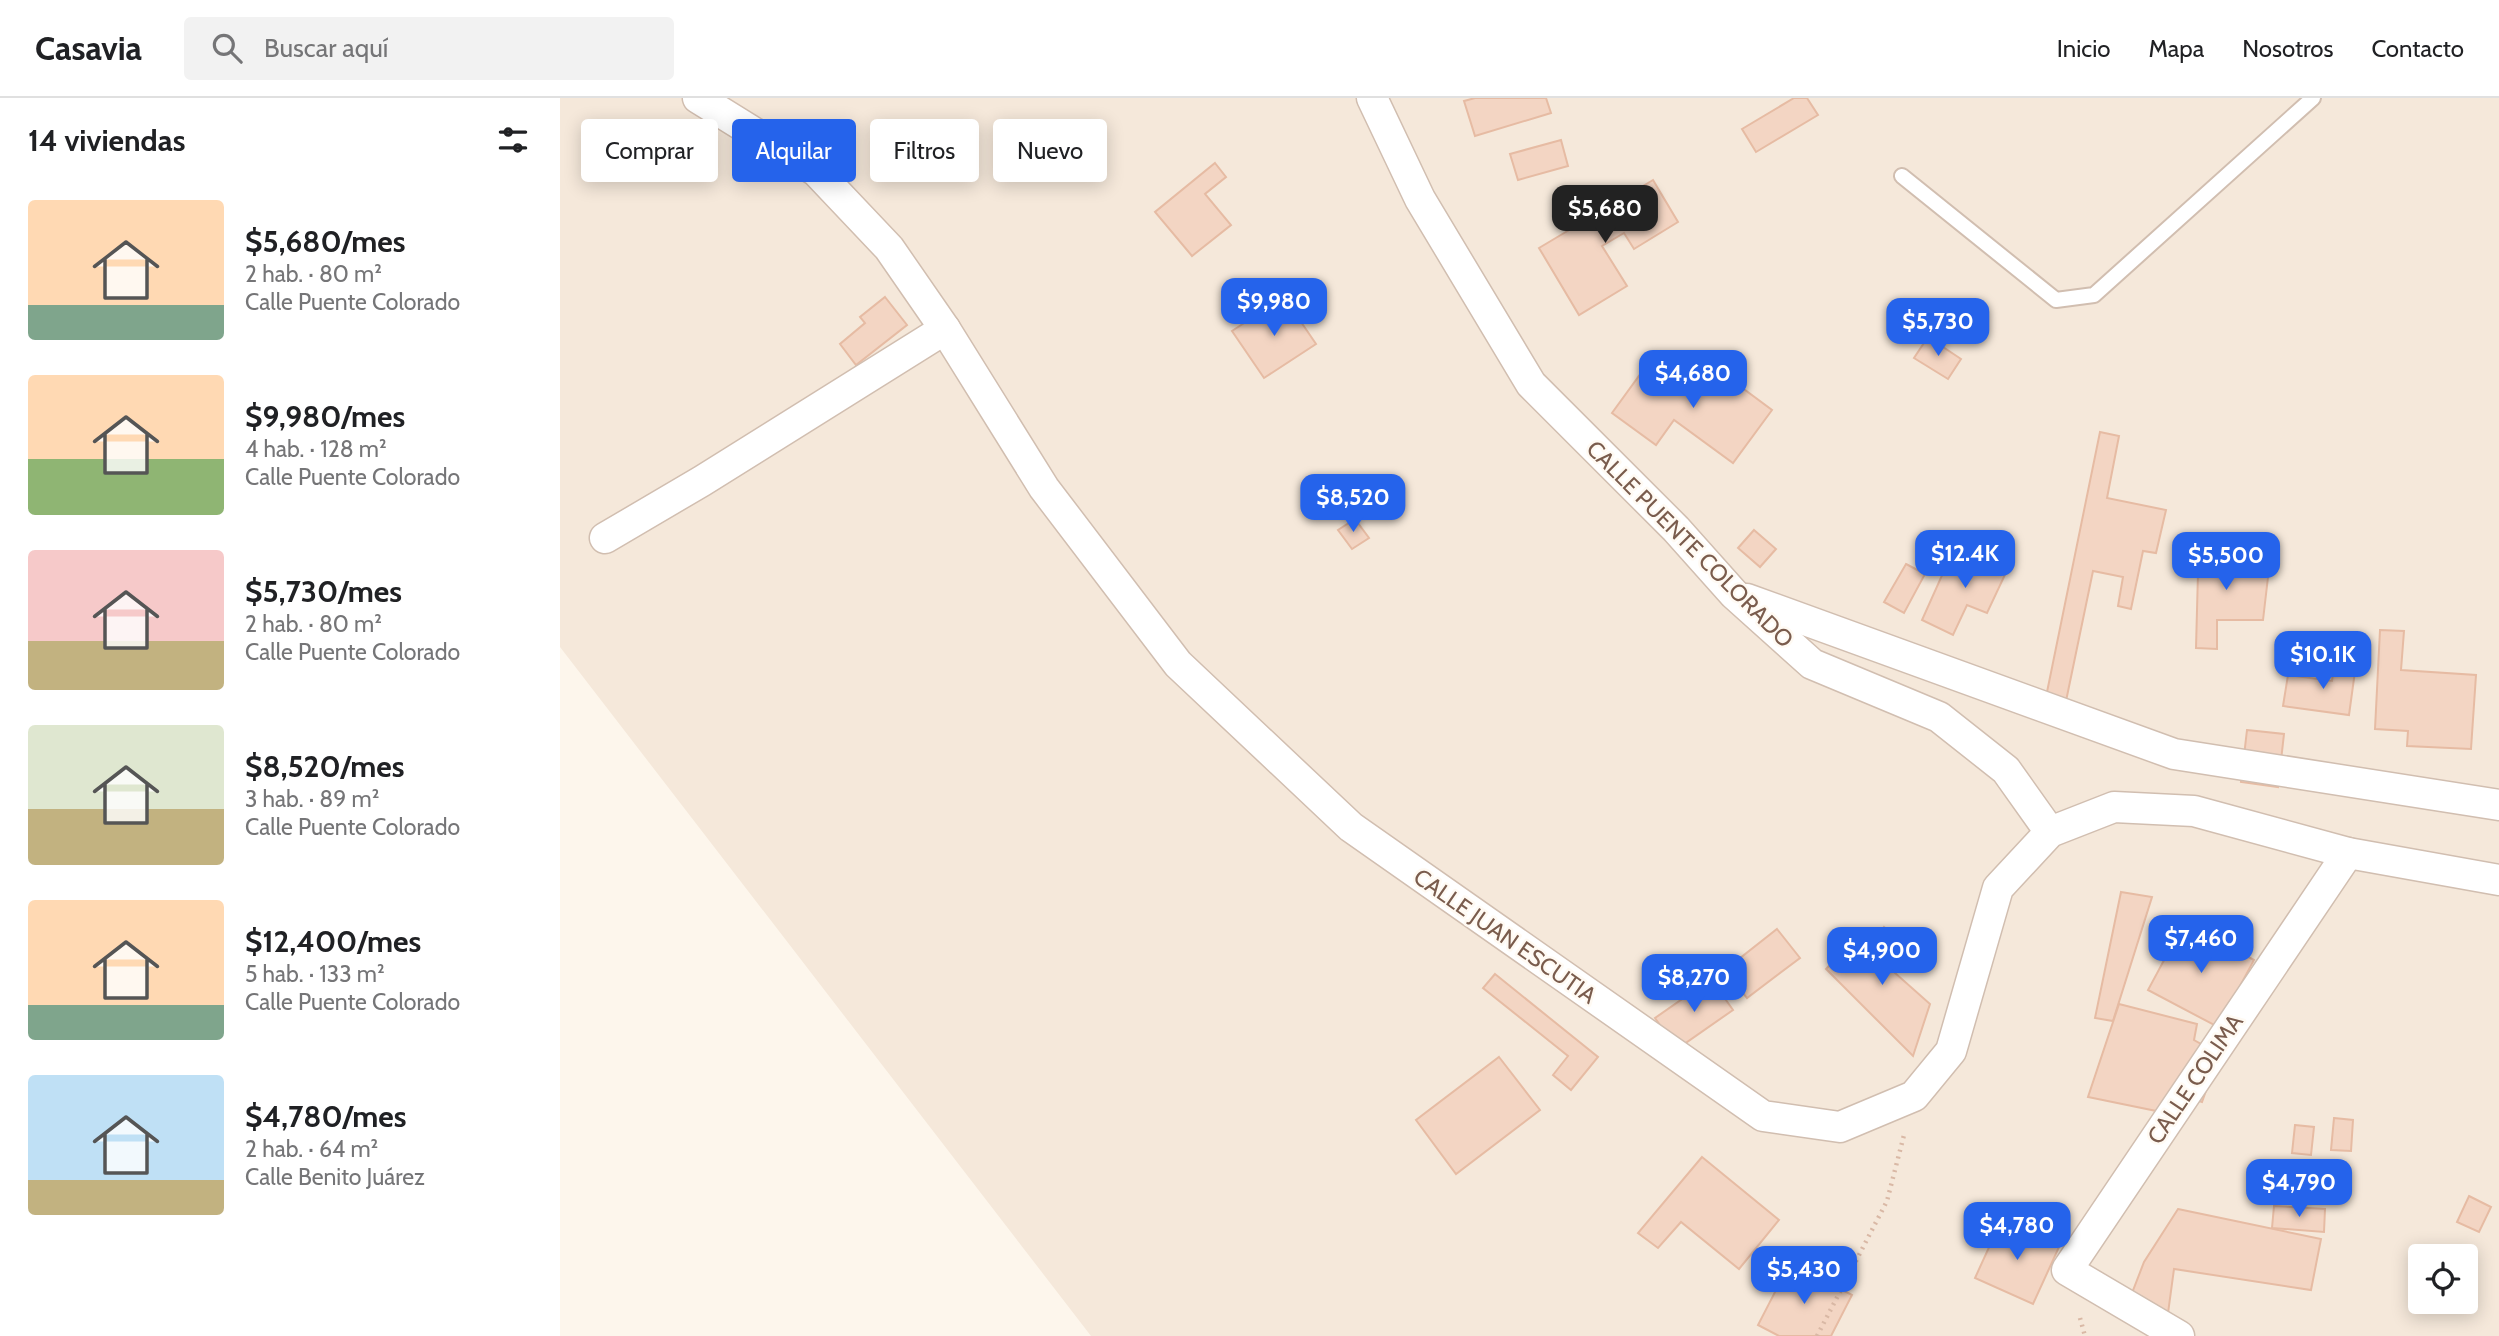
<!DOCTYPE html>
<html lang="es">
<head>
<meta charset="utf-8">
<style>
  body { margin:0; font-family:Cabin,sans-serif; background:#f2f2f2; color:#202124; height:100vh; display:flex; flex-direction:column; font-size:26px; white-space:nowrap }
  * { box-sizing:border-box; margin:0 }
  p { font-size:23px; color:#757577 }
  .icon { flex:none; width:38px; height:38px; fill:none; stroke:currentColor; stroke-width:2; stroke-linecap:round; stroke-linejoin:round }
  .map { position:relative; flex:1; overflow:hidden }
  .sheet { display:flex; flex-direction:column; background:#fff; width:560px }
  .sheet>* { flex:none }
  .hud { position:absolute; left:21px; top:21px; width:665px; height:63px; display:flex; gap:14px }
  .buttons { position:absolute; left:1848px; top:1146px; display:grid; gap:14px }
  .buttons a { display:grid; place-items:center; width:70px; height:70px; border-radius:7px; background:#fff; box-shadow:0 4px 18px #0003; font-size:35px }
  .price { position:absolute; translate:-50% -60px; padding:0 16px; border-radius:14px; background:#2563eb; color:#fff; font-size:23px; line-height:46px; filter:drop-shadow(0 2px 4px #0008) }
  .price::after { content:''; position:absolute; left:50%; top:42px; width:21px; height:16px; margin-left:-10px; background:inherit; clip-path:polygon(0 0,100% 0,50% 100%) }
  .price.on { background:#222; color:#fff }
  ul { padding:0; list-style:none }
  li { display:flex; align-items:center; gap:21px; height:175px; padding:0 28px }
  li span { display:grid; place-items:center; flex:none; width:196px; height:140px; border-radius:7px; color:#555 }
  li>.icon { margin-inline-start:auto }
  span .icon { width:84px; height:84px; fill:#fffc; stroke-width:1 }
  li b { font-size:30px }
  h2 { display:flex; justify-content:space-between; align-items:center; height:84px; padding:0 28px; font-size:30px }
  .tag { padding:0 24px; border-radius:7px; background:#fff; box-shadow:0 4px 18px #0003; font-size:24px; line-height:63px }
  .tag.on { background:#2563eb; color:#fff }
  header { display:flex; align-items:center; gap:42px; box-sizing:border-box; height:98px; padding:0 35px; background:#fff; border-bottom:2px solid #e0e0e0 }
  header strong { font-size:33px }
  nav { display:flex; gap:38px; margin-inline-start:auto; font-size:24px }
  .search { width:490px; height:63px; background:#f2f2f2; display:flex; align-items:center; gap:18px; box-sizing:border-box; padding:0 24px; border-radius:7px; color:#757577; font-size:26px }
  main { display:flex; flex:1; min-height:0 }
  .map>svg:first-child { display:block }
</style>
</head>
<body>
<header>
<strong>Casavia</strong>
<div class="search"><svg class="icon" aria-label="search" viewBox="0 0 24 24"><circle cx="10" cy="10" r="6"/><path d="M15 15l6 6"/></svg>Buscar aquí</div>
<nav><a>Inicio</a><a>Mapa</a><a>Nosotros</a><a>Contacto</a></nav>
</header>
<main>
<section class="sheet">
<h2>14 viviendas<svg class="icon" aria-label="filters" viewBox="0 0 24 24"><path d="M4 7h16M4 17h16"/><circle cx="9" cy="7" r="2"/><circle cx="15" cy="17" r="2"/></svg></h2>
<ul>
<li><span style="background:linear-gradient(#ffd9b3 75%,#7fa58c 0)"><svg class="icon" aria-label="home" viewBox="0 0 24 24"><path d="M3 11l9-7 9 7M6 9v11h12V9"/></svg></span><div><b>$5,680/mes</b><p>2 hab. · 80 m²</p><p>Calle Puente Colorado</p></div></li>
<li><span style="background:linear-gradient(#ffd9b3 60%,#8fb573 0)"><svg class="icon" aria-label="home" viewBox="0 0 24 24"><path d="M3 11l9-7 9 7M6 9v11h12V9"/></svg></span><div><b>$9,980/mes</b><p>4 hab. · 128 m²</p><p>Calle Puente Colorado</p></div></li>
<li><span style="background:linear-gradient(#f6c9c9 65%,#c2b280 0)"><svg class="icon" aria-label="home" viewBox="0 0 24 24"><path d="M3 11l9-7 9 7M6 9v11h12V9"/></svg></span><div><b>$5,730/mes</b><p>2 hab. · 80 m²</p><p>Calle Puente Colorado</p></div></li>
<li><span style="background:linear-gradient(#dfe7d0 60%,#c2b280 0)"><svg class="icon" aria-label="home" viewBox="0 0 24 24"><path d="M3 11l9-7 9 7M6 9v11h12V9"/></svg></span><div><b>$8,520/mes</b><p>3 hab. · 89 m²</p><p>Calle Puente Colorado</p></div></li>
<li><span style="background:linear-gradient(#ffd9b3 75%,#7fa58c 0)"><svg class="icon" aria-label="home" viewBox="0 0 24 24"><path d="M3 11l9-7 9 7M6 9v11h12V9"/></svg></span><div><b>$12,400/mes</b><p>5 hab. · 133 m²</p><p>Calle Puente Colorado</p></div></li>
<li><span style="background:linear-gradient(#bfe0f5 75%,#c2b280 0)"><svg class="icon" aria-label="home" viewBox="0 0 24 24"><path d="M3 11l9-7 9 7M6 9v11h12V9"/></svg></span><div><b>$4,780/mes</b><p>2 hab. · 64 m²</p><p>Calle Benito Juárez</p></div></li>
</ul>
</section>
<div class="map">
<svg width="1939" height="1238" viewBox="0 0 1939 1238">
  <rect width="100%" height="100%" fill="#fdf6ec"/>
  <path fill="#f5e8da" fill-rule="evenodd" d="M 0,0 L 1939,0 L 1939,1238 L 531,1238 L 0,549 ZM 1860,1158 L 1906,1158 L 1906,1204 L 1860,1204 Z"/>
  <g fill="#f3d5c3" stroke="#e6bba3" stroke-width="2">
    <path d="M 915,0 L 986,0 L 991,15 L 915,38 L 904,3 Z"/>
    <path d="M 1234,0 L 1247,0 L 1258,17 L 1196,54 L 1182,31 Z"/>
    <path d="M 1001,42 L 1008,68 L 958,82 L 950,56 Z"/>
    <path d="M 655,65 L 666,79 L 645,96 L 671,127 L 632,158 L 595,114 Z"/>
    <path d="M 1093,82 L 1118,124 L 1074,151 L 1064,135 L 1042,148 L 1067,188 L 1019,217 L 979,150 Z"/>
    <path d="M 325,199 L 347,227 L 296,267 L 280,246 L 305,225 L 300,219 Z"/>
    <path d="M 724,199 L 756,246 L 704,280 L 672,233 Z"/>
    <path d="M 1368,239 L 1401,261 L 1388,281 L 1354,260 Z"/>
    <path d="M 1092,260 L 1140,295 L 1158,272 L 1212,312 L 1173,365 L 1114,322 L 1096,347 L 1052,315 Z"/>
    <path d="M 1540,334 L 1559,338 L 1547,400 L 1606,412 L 1596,455 L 1583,453 L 1571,511 L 1558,508 L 1563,479 L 1533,473 L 1506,603 L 1486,599 Z"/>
    <path d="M 795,421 L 809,440 L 792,451 L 778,432 Z"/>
    <path d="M 1194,432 L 1216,451 L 1200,469 L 1178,450 Z"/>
    <path d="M 1639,437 L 1708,479 L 1703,522 L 1657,522 L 1657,551 L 1636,550 Z"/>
    <path d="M 1423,454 L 1450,466 L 1427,515 L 1407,507 L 1393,537 L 1362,522 L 1392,455 L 1417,466 Z"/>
    <path d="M 1346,466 L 1365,476 L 1344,515 L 1324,504 Z"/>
    <path d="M 1820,532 L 1844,533 L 1841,572 L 1916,577 L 1911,651 L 1847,648 L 1848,633 L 1815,631 Z"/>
    <path d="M 1775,563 L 1796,566 L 1789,617 L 1723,608 L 1728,577 L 1772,583 Z"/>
    <path d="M 1687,632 L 1724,636 L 1718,689 L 1681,684 Z"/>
    <path d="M 1561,794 L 1592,799 L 1553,923 L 1535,920 Z"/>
    <path d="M 1624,825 L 1694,862 L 1658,929 L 1588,892 Z"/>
    <path d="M 1324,829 L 1345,846 L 1326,867 L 1370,906 L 1353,958 L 1266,871 L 1297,839 L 1310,848 Z"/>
    <path d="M 1217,831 L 1240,860 L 1187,900 L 1165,872 Z"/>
    <path d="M 935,876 L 1038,959 L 1011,992 L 993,977 L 1008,958 L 923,890 Z"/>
    <path d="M 1151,881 L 1173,912 L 1117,951 L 1095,920 Z"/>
    <path d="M 1559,906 L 1637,926 L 1634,942 L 1659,956 L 1642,1004 L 1623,998 L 1616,1017 L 1528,999 Z"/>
    <path d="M 939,959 L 980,1012 L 896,1076 L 856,1022 Z"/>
    <path d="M 1774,1020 L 1793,1022 L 1791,1053 L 1771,1052 Z"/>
    <path d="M 1735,1027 L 1754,1029 L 1751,1057 L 1732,1055 Z"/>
    <path d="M 1142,1059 L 1219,1122 L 1179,1171 L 1121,1124 L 1098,1150 L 1078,1135 Z"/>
    <path d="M 1909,1098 L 1931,1109 L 1919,1134 L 1897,1124 Z"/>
    <path d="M 1714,1108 L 1765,1111 L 1764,1134 L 1712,1130 Z"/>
    <path d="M 1618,1111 L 1761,1141 L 1751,1192 L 1614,1171 L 1606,1230 L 1567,1208 L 1584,1164 Z"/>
    <path d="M 1441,1123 L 1499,1149 L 1473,1206 L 1415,1180 Z"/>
    <path d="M 1230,1165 L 1292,1197 L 1271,1238 L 1219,1238 L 1198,1227 Z"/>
  </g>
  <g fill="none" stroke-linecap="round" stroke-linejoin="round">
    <defs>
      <path id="lane" d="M 1342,78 L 1496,202 L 1534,197 L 1753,0"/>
      <g id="street">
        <path d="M 138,0 L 256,73 L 329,150 L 385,231 L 484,390 L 618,566 L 791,729 L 1203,1018 L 1280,1029 L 1354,998 L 1391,953 L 1438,790 L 1490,734 L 1554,709 L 1634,713 L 1788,755 L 1939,782"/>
        <path d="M 812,0 L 860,101 L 971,286 L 1116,431 L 1174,496 L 1252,566 L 1379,619 L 1446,672 L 1490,734"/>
        <path d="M 45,440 L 142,383 L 385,231"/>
        <path d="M 1187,501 L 1614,656 L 1939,707"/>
        <path d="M 1619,1238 L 1507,1172 L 1788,755"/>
      </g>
    </defs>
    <use href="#lane" stroke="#d1beb0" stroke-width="18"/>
    <use href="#street" stroke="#d1beb0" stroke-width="33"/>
    <g stroke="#d9b8a5" stroke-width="4.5" stroke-dasharray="2 5" stroke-linecap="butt">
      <path d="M 1520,1220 L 1525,1238"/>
      <path d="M 1257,1238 L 1327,1103 L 1344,1037"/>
    </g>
    <use href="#lane" stroke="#fff" stroke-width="14"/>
    <use href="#street" stroke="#fff" stroke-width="30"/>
  </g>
  <g text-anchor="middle" stroke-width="5" stroke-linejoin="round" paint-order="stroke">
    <g font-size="23" fill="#7a5c4d" stroke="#fffaf3">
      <text transform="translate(1130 446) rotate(45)" y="8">CALLE PUENTE COLORADO</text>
      <text transform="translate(945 838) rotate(35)" y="8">CALLE JUAN ESCUTIA</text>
      <text transform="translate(1635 981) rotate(-56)" y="8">CALLE COLIMA</text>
    </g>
  </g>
</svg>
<div class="buttons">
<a><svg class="icon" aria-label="locate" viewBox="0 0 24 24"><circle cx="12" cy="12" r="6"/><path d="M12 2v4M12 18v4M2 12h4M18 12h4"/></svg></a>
</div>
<b class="price on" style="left:1045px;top:147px">$5,680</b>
<b class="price" style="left:714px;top:240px">$9,980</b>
<b class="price" style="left:1378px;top:260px">$5,730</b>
<b class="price" style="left:1133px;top:312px">$4,680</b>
<b class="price" style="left:793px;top:436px">$8,520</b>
<b class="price" style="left:1405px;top:492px">$12.4K</b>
<b class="price" style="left:1666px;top:494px">$5,500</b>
<b class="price" style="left:1763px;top:593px">$10.1K</b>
<b class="price" style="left:1641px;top:877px">$7,460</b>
<b class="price" style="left:1322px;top:889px">$4,900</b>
<b class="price" style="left:1134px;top:916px">$8,270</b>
<b class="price" style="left:1739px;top:1121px">$4,790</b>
<b class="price" style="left:1457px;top:1164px">$4,780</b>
<b class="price" style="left:1244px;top:1208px">$5,430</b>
<div class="hud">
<a class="tag">Comprar</a>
<a class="tag on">Alquilar</a>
<a class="tag">Filtros</a>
<a class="tag">Nuevo</a>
</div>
</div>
</main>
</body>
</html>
